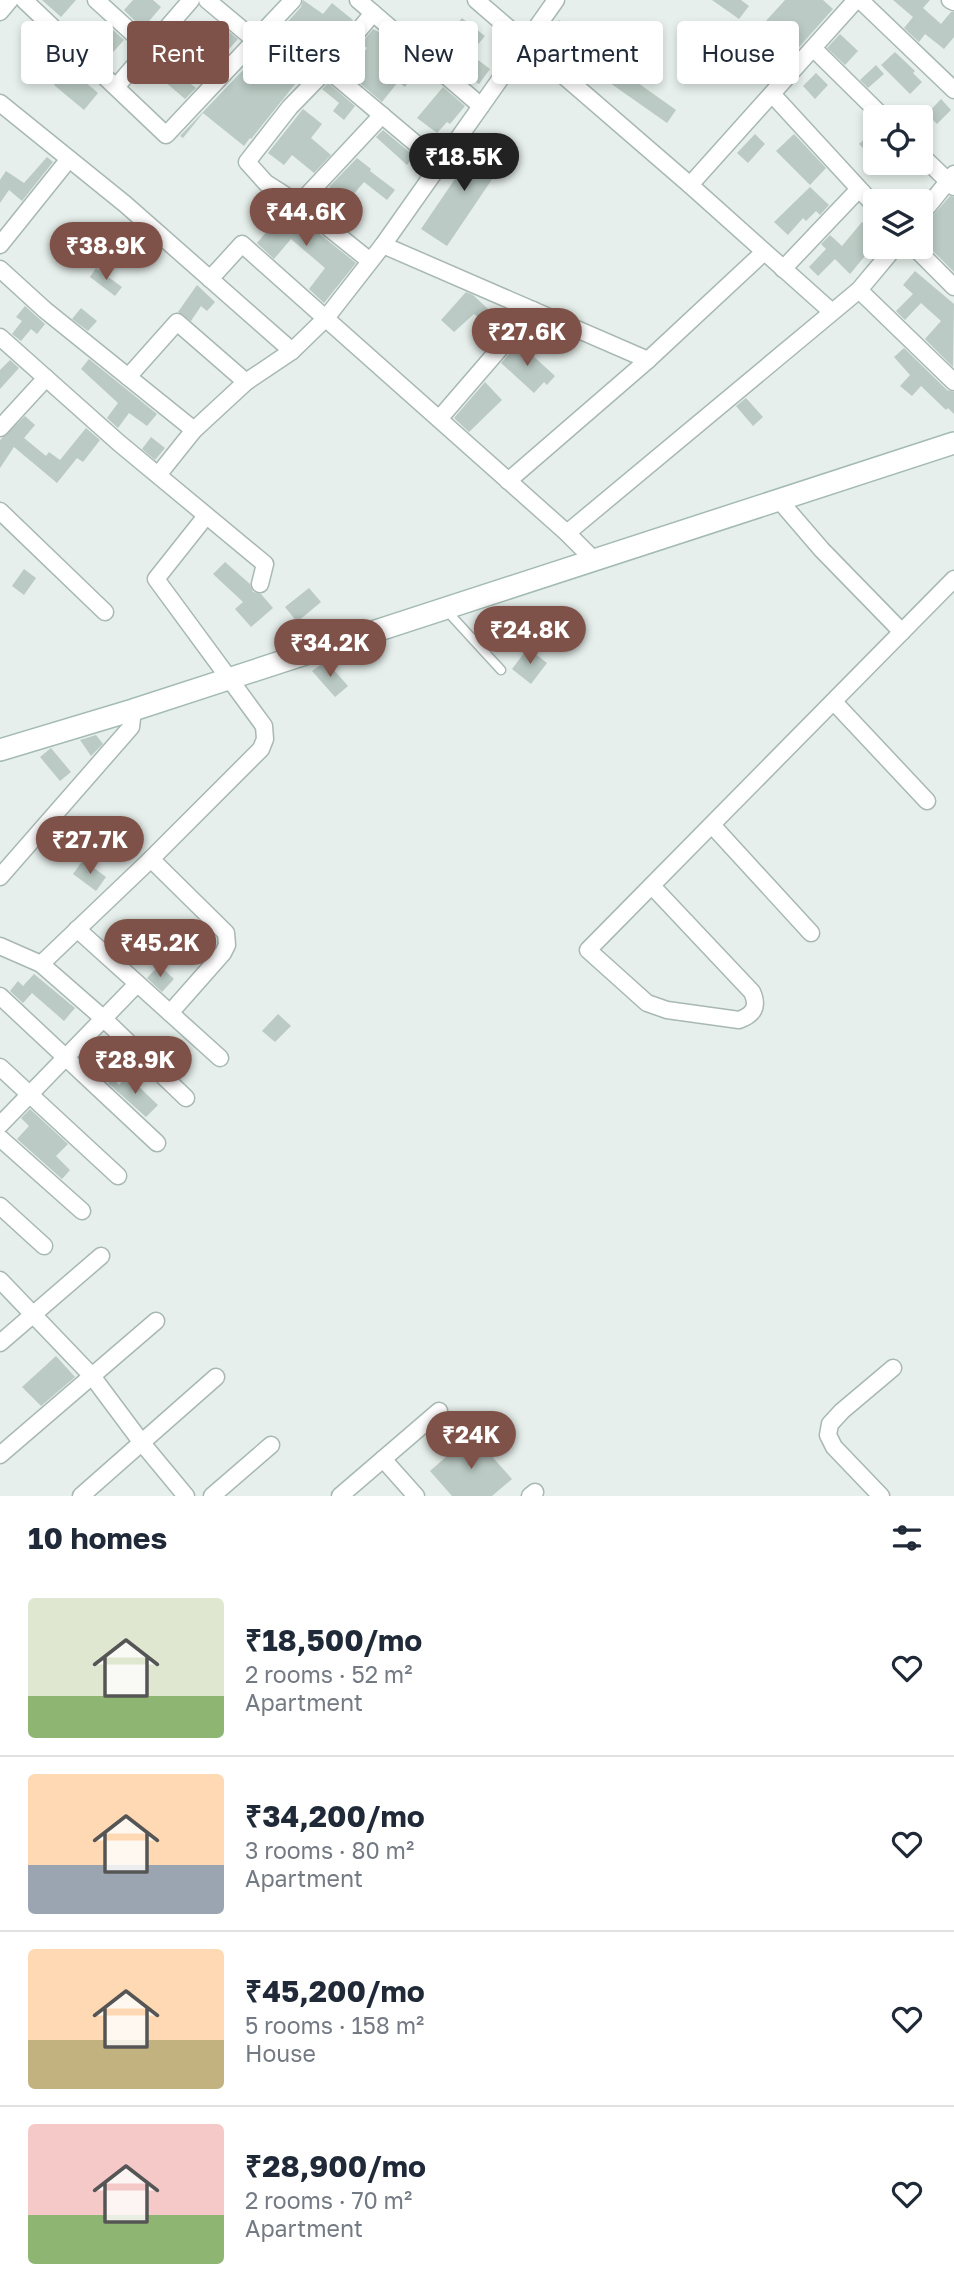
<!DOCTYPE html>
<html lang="en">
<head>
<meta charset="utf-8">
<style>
  body { margin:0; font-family:"Golos Text",sans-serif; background:#f6f6f7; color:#1f2937; height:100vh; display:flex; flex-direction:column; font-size:26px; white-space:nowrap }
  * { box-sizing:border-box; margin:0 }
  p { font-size:23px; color:#747a83 }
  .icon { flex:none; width:38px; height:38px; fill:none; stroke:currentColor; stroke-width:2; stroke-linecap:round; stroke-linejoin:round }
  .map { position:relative; height:1496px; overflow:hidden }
  .drawer { display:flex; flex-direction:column; background:#fff; flex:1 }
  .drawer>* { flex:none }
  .guide { position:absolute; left:21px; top:21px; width:914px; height:63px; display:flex; gap:14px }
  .buttons { position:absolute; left:863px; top:105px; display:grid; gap:14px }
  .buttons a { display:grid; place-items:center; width:70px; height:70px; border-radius:7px; background:#fff; box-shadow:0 4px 10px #0003; font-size:35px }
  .price { position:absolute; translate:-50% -60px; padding:0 16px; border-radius:24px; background:#7f5249; color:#fff; font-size:23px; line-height:46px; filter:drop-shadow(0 2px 4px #0008) }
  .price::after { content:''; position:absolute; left:50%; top:42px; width:21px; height:16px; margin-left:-10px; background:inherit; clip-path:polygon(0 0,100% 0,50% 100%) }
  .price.selected { background:#222; color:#fff }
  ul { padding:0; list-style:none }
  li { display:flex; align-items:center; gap:21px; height:175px; padding:0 28px }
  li+li { border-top:2px solid #e0e1e3 }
  li span { display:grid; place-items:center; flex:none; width:196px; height:140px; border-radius:7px; color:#555 }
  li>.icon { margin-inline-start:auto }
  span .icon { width:84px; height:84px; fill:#fffc; stroke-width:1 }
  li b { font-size:30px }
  h2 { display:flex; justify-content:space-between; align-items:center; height:84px; padding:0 28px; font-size:30px }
  .tag { padding:0 24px; border-radius:7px; background:#fff; box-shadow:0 4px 10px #0003; font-size:24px; line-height:63px }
  .tag.selected { background:#7f5249; color:#fff }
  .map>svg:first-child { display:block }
</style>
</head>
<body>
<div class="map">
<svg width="954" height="1496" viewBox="0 0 954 1496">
  <rect width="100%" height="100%" fill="#e6efeb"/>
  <g fill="#bbcac4">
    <path d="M 42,0 L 76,0 L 61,17 Z"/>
    <path d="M 133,0 L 153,0 L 161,7 L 144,27 L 138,24 L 124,10 Z"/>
    <path d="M 303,0 L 323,14 L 332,3 L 353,20 L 319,62 L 311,71 L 308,68 L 251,139 L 250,138 L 244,146 L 203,113 L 183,138 L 180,136 L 264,48 L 301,7 Z"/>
    <path d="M 712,0 L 741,0 L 749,6 L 739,19 Z"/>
    <path d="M 785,0 L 823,0 L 833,9 L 785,63 L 753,35 Z"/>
    <path d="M 893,0 L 930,0 L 923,8 L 941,24 L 951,12 L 954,12 L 954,37 L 944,49 L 925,34 L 919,42 L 904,28 L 913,17 Z"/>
    <path d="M 462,18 L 485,36 L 470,54 L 490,69 L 479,84 L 435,51 Z"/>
    <path d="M 559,20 L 576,31 L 572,36 L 676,110 L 667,123 L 546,38 Z"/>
    <path d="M 190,21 L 207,35 L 218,23 L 238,39 L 213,67 L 188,45 L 170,68 L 196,88 L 185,99 L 148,67 L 157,57 L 160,59 Z"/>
    <path d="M 112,29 L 124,40 L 104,62 L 93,51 Z"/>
    <path d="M 373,29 L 379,32 L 409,59 L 404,66 L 414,75 L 405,87 L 398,82 L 382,102 L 348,73 L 367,48 L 361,44 Z"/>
    <path d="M 840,34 L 858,51 L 845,65 L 827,48 Z"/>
    <path d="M 895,52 L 915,71 L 913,73 L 922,82 L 910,94 L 881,65 Z"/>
    <path d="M 876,65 L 884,74 L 868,88 L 860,80 Z"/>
    <path d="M 69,68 L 98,93 L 84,110 L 54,85 Z"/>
    <path d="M 816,73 L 828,85 L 815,99 L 803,86 Z"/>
    <path d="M 328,83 L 355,106 L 344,120 L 333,111 L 339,103 L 322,89 Z"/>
    <path d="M 443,87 L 465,106 L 450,124 L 447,122 L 437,133 L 417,118 Z"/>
    <path d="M 941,99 L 951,110 L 937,124 L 927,114 Z"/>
    <path d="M 303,109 L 322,124 L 311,138 L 331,155 L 314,173 L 292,155 L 284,165 L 268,153 Z"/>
    <path d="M 875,129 L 875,161 L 859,144 Z"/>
    <path d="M 383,130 L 414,156 L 407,165 L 376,137 Z"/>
    <path d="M 755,134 L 765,144 L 748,163 L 737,153 Z"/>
    <path d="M 794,134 L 826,168 L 810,185 L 776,151 Z"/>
    <path d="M 482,139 L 507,157 L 447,246 L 421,229 Z"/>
    <path d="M 47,157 L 53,162 L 22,201 L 9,190 L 0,203 L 0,180 L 6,171 L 24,183 Z"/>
    <path d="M 357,158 L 371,169 L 370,171 L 395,190 L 387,200 L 364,182 L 347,202 L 329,187 Z"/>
    <path d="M 810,187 L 829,205 L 820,215 L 816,211 L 806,221 L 803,218 L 788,235 L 774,222 Z"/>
    <path d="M 950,196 L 954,197 L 954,272 L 925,243 L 929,239 L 920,230 Z"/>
    <path d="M 274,200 L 293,213 L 356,263 L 324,303 L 309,289 L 325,268 L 291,239 L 274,259 L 257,243 L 274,223 L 262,213 Z"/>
    <path d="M 862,222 L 875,233 L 875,244 L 850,274 L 835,259 L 818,276 L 809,267 L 826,249 L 821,244 L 830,235 L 842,246 Z"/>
    <path d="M 92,228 L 103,237 L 89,256 L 77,248 Z"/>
    <path d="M 96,268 L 122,287 L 115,296 L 90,277 Z"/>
    <path d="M 915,271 L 954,304 L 953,367 L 925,339 L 941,321 L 921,303 L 905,320 L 896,311 L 913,294 L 903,285 Z"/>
    <path d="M 197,285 L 215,302 L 207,311 L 201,306 L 191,321 L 178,312 Z"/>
    <path d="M 466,292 L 473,295 L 498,318 L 506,310 L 513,317 L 496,337 L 488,330 L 490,328 L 474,314 L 454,332 L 441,320 Z"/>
    <path d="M 25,306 L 45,324 L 37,334 L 31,329 L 21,341 L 12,334 L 22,321 L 16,317 Z"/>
    <path d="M 81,308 L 97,321 L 88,331 L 72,319 Z"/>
    <path d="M 519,343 L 555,376 L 547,385 L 544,382 L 534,393 L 501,363 Z"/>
    <path d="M 904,348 L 947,390 L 954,392 L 954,414 L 948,408 L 946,410 L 921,386 L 912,396 L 900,386 L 910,375 L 894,357 Z"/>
    <path d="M 89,359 L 157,414 L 147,426 L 129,413 L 118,428 L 107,418 L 118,403 L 81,369 Z"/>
    <path d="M 10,360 L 19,368 L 0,389 L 0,370 Z"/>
    <path d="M 485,382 L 502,400 L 469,432 L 454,418 Z"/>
    <path d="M 746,398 L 763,417 L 753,426 L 736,406 Z"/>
    <path d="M 25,416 L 35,425 L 24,438 L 46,456 L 49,452 L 60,460 L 86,428 L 100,440 L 83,462 L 77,458 L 57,483 L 14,447 L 0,468 L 0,440 Z"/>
    <path d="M 151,437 L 165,448 L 155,460 L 142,449 Z"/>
    <path d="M 225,562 L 250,584 L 253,592 L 261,594 L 273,608 L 251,627 L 235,609 L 243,602 L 213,574 Z"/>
    <path d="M 24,569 L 36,578 L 24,595 L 12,586 Z"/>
    <path d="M 309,588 L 321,602 L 297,622 L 285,607 Z"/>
    <path d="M 528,648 L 547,663 L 531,684 L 512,669 Z"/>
    <path d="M 326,661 L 348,686 L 335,697 L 312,671 Z"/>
    <path d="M 96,735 L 103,744 L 91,756 L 80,740 Z"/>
    <path d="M 51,748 L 71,772 L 60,781 L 40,757 Z"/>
    <path d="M 83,860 L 106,877 L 96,891 L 73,874 Z"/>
    <path d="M 159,965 L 174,979 L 162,992 L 147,978 Z"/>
    <path d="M 34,974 L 75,1008 L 64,1021 L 32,993 L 23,1003 L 10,991 L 18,981 L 23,986 Z"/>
    <path d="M 278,1014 L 291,1026 L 275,1042 L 262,1031 Z"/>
    <path d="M 113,1078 L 119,1085 L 125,1078 L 136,1089 L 138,1086 L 158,1105 L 146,1117 L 108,1083 Z"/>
    <path d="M 30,1109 L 68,1144 L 56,1156 L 70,1170 L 62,1179 L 17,1139 L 29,1126 L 21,1118 Z"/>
    <path d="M 56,1356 L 75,1377 L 41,1406 L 22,1387 Z"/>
    <path d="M 472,1434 L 512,1479 L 492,1496 L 452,1496 L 430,1471 Z"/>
  </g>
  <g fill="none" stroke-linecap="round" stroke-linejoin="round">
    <defs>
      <path id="lane" d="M 446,610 L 501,670"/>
      <g id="street">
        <path d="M 24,0 L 166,135 L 293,0"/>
        <path d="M 96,0 L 150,49"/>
        <path d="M 207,0 L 256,41"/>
        <path d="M 358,0 L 481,106"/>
        <path d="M 476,0 L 690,185 L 832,312"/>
        <path d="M 860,0 L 954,90"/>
        <path d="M 950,0 L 954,2"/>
        <path d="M 0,12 L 10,0"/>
        <path d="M 814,49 L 883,117"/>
        <path d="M 327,69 L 440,164"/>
        <path d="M 116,87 L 191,0"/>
        <path d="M 772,94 L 875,206"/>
        <path d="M 0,103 L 125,204 L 292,351"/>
        <path d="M 920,154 L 954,187"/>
        <path d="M 690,185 L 856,0"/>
        <path d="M 299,204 L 382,115"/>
        <path d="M 920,216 L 954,174"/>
        <path d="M 0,245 L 69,159"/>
        <path d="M 383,245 L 648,360"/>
        <path d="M 914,247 L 954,287"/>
        <path d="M 370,261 L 299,204 L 266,183 L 247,162 L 290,107 L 327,69 L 373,13"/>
        <path d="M 0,269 L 45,310 L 194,430"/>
        <path d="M 783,269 L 859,189"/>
        <path d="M 210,279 L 242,244 L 567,533 L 593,559"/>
        <path d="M 859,290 L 954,382"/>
        <path d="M 0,337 L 119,443 L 265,564 L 260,584"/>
        <path d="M 128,377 L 177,322 L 246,382"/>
        <path d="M 439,419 L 533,310"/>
        <path d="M 0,428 L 46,378"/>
        <path d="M 158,475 L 194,430 L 246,382 L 292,351 L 326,318 L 383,245 L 556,0"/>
        <path d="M 508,481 L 648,360 L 764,252"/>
        <path d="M 779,500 L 822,550 L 902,632"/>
        <path d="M 0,511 L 105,612"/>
        <path d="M 567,533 L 859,290 L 895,247"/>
        <path d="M 834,702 L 927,801"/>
        <path d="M 712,825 L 811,933"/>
        <path d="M 151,859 L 226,933 L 227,945 L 223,953 L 170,1013"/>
        <path d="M 0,877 L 131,727 L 133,710"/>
        <path d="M 652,886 L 752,992 C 759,1007 753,1015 739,1020 L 667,1010 L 647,1003 L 588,950 L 954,579"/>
        <path d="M 77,929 L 220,1058"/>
        <path d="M 0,946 L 41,964 L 151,859 L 261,749 L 265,739 L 264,726 L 156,579 L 206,516"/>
        <path d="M 41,964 L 104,1019 L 186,1098"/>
        <path d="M 0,996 L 157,1143"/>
        <path d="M 0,1067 L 118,1176"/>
        <path d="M 0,1125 L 137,984"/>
        <path d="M 0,1138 L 82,1211"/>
        <path d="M 0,1206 L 44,1246"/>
        <path d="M 0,1280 L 92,1376 L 142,1443 L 186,1496"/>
        <path d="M 0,1343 L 101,1256"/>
        <path d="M 0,1455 L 156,1321"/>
        <path d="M 383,1459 L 416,1496"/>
        <path d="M 81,1496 L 216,1377"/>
        <path d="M 212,1496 L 271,1445"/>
        <path d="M 340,1496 L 439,1411"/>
        <path d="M 530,1496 L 535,1492"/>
        <path d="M 881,1496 L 834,1447 L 828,1435 L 830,1424 L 842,1411 L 893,1368"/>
      </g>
      <path id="secondary" d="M 0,750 L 133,710 L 954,443"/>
    </defs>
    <use href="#lane" stroke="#a8b8b2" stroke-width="11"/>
    <use href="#street" stroke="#a8b8b2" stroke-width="19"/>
    <use href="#secondary" stroke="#a4bbb3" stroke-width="24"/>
    <use href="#lane" stroke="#fff" stroke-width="8"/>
    <use href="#street" stroke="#fff" stroke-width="16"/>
    <use href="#secondary" stroke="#fff" stroke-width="21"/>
  </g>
</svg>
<div class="buttons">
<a><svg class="icon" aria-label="locate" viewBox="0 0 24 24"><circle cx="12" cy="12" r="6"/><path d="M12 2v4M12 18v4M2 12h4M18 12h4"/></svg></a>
<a><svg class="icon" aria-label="layers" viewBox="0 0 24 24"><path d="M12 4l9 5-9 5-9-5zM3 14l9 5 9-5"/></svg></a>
</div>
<b class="price selected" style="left:464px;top:193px">₹18.5K</b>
<b class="price" style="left:306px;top:248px">₹44.6K</b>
<b class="price" style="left:106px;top:282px">₹38.9K</b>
<b class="price" style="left:527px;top:368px">₹27.6K</b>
<b class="price" style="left:530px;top:666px">₹24.8K</b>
<b class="price" style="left:330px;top:679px">₹34.2K</b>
<b class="price" style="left:90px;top:876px">₹27.7K</b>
<b class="price" style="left:160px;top:979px">₹45.2K</b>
<b class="price" style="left:135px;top:1096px">₹28.9K</b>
<b class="price" style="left:471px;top:1471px">₹24K</b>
<div class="guide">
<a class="tag">Buy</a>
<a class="tag selected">Rent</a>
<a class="tag">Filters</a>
<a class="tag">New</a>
<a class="tag">Apartment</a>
<a class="tag">House</a>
</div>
</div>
<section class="drawer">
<h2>10 homes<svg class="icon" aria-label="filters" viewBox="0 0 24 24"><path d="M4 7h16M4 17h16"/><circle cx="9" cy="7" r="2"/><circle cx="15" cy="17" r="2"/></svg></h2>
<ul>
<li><span style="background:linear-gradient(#dfe7d0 70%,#8fb573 0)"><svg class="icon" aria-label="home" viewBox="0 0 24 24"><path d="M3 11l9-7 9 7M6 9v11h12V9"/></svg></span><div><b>₹18,500/mo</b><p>2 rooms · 52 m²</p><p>Apartment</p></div><svg class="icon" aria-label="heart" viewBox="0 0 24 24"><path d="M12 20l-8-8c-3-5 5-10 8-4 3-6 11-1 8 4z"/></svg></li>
<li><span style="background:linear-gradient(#ffd9b3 65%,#9aa5b1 0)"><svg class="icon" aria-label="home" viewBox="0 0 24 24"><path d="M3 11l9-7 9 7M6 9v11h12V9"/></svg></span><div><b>₹34,200/mo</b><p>3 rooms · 80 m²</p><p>Apartment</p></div><svg class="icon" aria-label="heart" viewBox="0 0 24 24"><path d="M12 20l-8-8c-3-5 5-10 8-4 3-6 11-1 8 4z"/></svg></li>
<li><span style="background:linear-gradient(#ffd9b3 65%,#c2b280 0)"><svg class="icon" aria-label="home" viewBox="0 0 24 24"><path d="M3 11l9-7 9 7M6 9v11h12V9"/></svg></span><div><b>₹45,200/mo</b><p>5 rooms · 158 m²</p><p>House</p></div><svg class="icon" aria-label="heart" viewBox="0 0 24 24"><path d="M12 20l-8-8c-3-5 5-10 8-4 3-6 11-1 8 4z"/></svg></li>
<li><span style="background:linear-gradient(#f6c9c9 65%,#8fb573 0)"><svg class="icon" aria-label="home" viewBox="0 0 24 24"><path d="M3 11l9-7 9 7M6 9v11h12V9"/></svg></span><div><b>₹28,900/mo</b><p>2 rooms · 70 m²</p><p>Apartment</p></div><svg class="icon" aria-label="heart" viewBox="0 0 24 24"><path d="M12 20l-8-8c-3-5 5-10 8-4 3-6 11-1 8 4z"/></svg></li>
</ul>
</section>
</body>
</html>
